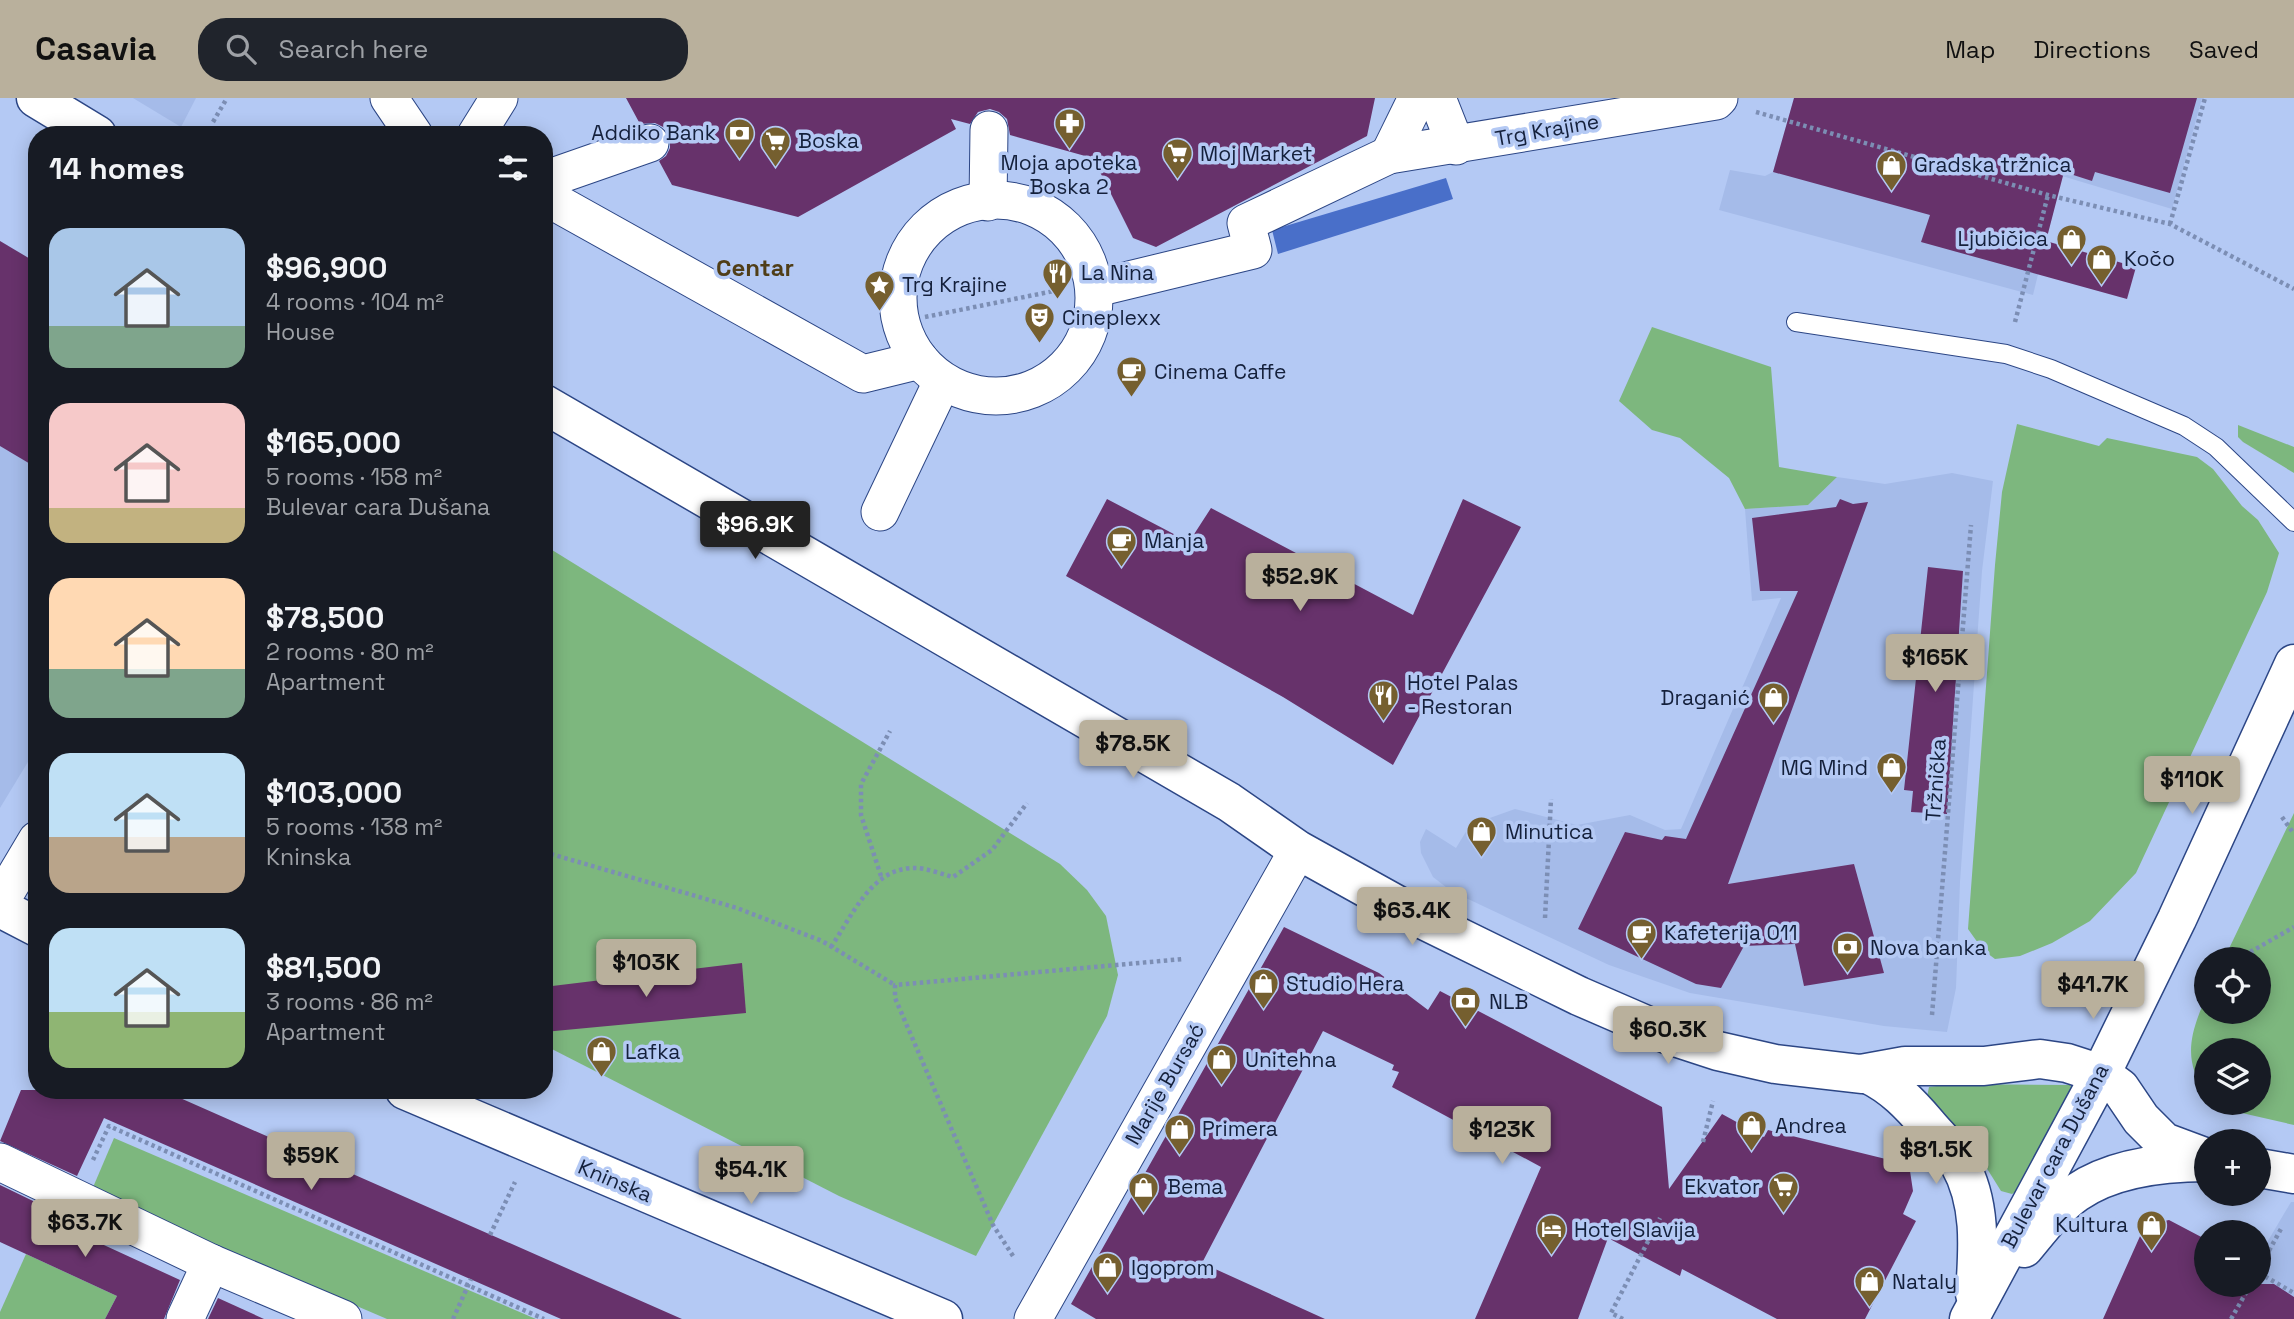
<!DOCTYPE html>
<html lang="en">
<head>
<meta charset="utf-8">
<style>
  body { margin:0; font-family:"Space Grotesk",sans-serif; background:#20242c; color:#f1f3f6; height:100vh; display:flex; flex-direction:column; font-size:26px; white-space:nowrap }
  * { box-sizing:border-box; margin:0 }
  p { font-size:23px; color:#9ea1a6 }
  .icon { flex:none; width:38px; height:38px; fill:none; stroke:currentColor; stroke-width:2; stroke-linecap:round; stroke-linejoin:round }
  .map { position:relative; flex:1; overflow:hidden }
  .side { position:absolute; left:28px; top:28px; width:525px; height:973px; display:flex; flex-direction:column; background:#171b24; border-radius:28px; box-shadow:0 4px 18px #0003 }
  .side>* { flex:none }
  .tools { position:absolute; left:2194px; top:849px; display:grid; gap:14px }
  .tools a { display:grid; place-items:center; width:77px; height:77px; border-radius:50%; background:#171b24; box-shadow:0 4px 18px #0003; font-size:35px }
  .price { position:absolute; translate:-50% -60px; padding:0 16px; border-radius:7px; background:#b9b09c; color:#111; font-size:23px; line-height:46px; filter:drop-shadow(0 2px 4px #0008) }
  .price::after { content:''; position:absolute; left:50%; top:42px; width:21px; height:16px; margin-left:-10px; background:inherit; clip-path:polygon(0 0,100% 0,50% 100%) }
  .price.active { background:#222; color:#fff }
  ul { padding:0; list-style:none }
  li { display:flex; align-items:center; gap:21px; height:175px; padding:0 21px }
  li span { display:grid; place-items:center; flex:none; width:196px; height:140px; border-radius:21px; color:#555 }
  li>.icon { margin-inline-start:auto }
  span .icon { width:84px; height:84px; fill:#fffc; stroke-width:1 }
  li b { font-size:30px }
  h2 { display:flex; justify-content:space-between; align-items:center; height:84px; padding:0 21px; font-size:30px }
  header { display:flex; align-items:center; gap:42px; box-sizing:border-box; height:98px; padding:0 35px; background:#b9b09c; color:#111 }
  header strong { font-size:33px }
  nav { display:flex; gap:38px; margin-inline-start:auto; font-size:24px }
  .search { width:490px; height:63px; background:#20242c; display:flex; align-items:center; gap:18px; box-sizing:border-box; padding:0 24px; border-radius:28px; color:#9ea1a6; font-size:26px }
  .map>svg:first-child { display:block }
</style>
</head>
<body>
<header>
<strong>Casavia</strong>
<div class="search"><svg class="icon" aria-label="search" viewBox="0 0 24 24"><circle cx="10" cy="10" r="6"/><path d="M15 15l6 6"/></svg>Search here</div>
<nav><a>Map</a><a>Directions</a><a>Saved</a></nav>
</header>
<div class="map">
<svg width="2294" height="1221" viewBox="0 0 2294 1221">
  <rect width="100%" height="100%" fill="#b4c9f4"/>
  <g fill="#a5bbe9">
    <path d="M 133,0 L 196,0 L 181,29 Z"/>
    <path d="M 1794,0 L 2202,0 L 2172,111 L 2062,78 L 2033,197 L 1719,112 L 1730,72 L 1765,78 L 1773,74 Z"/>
    <path d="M 0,143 L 37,165 L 37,649 L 0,710 Z"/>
    <path d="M 1952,375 L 1993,383 L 1982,473 L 1960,784 L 1956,890 L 1947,934 L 1884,928 L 1690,895 L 1609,867 L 1451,793 L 1433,779 L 1421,755 L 1420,744 L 1426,731 L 1456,750 L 1470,727 L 1515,711 L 1577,727 L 1630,717 L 1665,732 L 1681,731 L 1781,500 L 1752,503 L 1745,411 L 1808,407 L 1837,379 L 1885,386 Z"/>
    <path d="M 2291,1104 L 2294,1104 L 2294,1221 L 2224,1221 L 2259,1186 L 2259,1158 Z"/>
  </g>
  <g fill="#7db77e">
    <path d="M 1652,229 L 1771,269 L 1779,369 L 1837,379 L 1808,407 L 1745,411 L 1729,380 L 1680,340 L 1652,332 L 1619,303 Z"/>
    <path d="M 2017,326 L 2099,348 L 2107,340 L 2197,359 L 2213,371 L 2242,408 L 2258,422 L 2279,455 L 2267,494 L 2136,775 L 2090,823 L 2052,845 L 2020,858 L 1995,861 L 1983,852 L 1968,831 L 1995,467 L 2002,394 Z"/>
    <path d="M 2238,327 L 2294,349 L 2294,375 L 2243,344 L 2238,339 Z"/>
    <path d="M 544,447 L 1060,766 L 1087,792 L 1106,818 L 1118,877 L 1107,918 L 976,1158 L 839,1098 L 544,947 Z"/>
    <path d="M 2294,715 L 2294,1027 L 2233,1013 L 2218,1005 L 2259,1004 L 2259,952 L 2207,952 L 2207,996 C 2181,962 2191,933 2207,897 L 2207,914 L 2259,914 L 2259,861 L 2224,861 Z"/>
    <path d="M 1952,986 L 2070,987 L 2076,996 L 2022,1089 L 2012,1096 L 2001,1093 L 1976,1053 L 1927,999 L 1929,989 Z"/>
    <path d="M 114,1040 L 536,1221 L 387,1221 L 91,1094 Z"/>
    <path d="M 26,1156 L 117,1198 L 105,1221 L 0,1221 L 0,1214 Z"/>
  </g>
  <path fill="#496fc9" d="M 1446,80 L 1453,101 L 1278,156 L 1272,132 Z"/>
  <g fill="#67326b">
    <path d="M 626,0 L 1375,0 L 1367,38 L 1156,149 L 1133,140 L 1094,62 L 1096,61 L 1010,37 L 1007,21 L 999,14 L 990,11 L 978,14 L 970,26 L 951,21 L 956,31 L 798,119 L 672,87 L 659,63 L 666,58 L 670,50 L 670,37 L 663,29 L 655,25 L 640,26 Z"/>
    <path d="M 1794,0 L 2197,0 L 2170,95 L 2095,74 L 2092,83 L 2064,74 L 2046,143 L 2136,169 L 2127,201 L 1921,144 L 1930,117 L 1773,74 Z"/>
    <path d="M 0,143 L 37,165 L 37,370 L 0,348 Z"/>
    <path d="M 1107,401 L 1189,444 L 1211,410 L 1413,517 L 1463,401 L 1521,429 L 1393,667 L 1283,599 L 1066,478 Z"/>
    <path d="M 1840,401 L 1853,406 L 1868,404 L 1728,786 L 1854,766 L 1884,875 L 1804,888 L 1795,846 L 1744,848 L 1721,890 L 1696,886 L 1578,831 L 1625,734 L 1662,742 L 1665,738 L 1686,741 L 1798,493 L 1760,493 L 1752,420 L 1836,409 Z"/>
    <path d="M 1928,469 L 1963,473 L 1947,716 L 1911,714 L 1913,693 L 1904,692 Z"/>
    <path d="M 1284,829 L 1379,875 L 1428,912 L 1440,893 L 1662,1009 L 1669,1091 L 1722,1016 L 1764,1039 L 1768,1032 L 1902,1065 L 1910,1073 L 1913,1093 L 1903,1116 L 1916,1123 L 1865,1221 L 1777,1221 L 1682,1171 L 1680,1178 L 1608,1140 L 1578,1221 L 1475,1221 L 1541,1069 L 1392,989 L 1399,974 L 1392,972 L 1394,967 L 1323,933 L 1202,1165 L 1325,1221 L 1096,1221 L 1071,1206 Z"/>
    <path d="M 742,865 L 746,915 L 544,934 L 544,889 Z"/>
    <path d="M 21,992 L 162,992 L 682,1221 L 561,1221 L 104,1020 L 77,1078 L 0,1043 Z"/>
    <path d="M 0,1087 L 60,1116 L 56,1125 L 180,1182 L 164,1221 L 105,1221 L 117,1198 L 0,1144 Z"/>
    <path d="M 2169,1122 L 2207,1142 L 2207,1186 L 2274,1186 L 2294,1199 L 2294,1221 L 2103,1221 L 2145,1127 Z"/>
    <path d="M 218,1200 L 264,1221 L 208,1221 Z"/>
  </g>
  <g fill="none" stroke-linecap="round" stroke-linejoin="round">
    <defs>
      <path id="lane" d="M 1796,224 L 2006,256 L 2051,271 L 2184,328 L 2216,349 L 2294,424"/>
      <g id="street">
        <path d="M 389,0 L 414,37"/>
        <path d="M 1437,0 L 1456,48"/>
        <path d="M 476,37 L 499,0"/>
        <path d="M 1389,57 L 1417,0"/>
        <path d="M 544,82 L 650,45"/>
        <path d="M 544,98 L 863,276 L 920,262"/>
        <circle cx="996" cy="200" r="98"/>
        <path d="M 988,104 L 989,32"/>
        <path d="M 1096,190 L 1253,152 L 1246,125 L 1389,57 L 1716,3 L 1719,0"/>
        <path d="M 880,414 L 942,284"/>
        <path d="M 0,804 L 37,742"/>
        <path d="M 0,1064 L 211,1165 L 343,1221"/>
        <path d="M 185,1221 L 211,1165"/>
        <path d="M 1033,1221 L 1298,752"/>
      </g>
      <g id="secondary">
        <path d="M 36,0 L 97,37"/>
        <path d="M 544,306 L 1229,704 L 1298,752 L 1424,822 L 1579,898 L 1669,937 L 1718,953 L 1775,966 L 1861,976 L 1905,968 L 1984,968 L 2040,961 L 2067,965 L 2101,976 L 2120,990 L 2141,1021 L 2164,1044 L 2207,1060"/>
        <path d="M 0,810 L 37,829"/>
        <path d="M 1868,976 C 1893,988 1910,1006 1928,1027 C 1938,1039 1951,1051 1959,1065 C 1982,1105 1978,1152 1975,1196"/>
        <path d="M 405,992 L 943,1221"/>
        <path d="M 2259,1070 L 2294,1076"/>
        <path d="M 2024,1150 C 2040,1131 2056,1109 2076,1095 C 2112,1070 2164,1064 2207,1064"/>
        <path d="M 1969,1221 L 2101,976 L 2177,821 L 2294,566"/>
      </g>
    </defs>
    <use href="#lane" stroke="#2c4685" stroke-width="20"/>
    <use href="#street" stroke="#2c4685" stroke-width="39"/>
    <use href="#secondary" stroke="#2c4685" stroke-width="41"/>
    <g stroke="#7c8eb4" stroke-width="4.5" stroke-dasharray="3.5 3.5" stroke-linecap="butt">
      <path d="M 1756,14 L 2048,97 L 2170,126 L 2294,191"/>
      <path d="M 213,24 L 227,0"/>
      <path d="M 2170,126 L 2205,0"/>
      <path d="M 925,219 L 1054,193"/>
      <path d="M 2015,224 L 2048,97"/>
      <path d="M 2282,719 L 2294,736"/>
      <path d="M 544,754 L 737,810 L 822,843 L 895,887"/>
      <path d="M 881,778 L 861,717 L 861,686 L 890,633"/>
      <path d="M 1545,820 L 1551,701"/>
      <path d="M 831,849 C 852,818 872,769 915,770 C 927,770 941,776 953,779 L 992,752 L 1027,705"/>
      <path d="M 2238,861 L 2294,829"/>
      <path d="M 2206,879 L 2207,878"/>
      <path d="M 1932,917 L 1971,427"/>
      <path d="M 1703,1044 L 1713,1003"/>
      <path d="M 93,1062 L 109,1028 L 544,1221"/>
      <path d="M 490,1137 L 515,1084"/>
      <path d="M 1013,1158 L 993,1127 L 895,900 L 895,887 L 1183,861"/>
      <path d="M 2259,1171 L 2282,1129"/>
      <path d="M 2259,1175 L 2294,1195"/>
      <path d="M 453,1221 L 471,1181"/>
      <path d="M 1623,1221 L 1611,1215 L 1660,1120"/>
      <path d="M 2231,1221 L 2251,1186"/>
    </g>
    <use href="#lane" stroke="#fff" stroke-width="18"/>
    <use href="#street" stroke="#fff" stroke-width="37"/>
    <use href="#secondary" stroke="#fff" stroke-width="38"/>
  </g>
  <defs>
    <symbol id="pharmacy-pin" viewBox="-11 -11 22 30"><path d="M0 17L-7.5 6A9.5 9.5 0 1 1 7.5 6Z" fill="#755f2f" stroke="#b4c9f4"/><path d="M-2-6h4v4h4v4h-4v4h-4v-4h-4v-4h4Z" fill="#fff"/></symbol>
    <symbol id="bank-pin" viewBox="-11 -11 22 30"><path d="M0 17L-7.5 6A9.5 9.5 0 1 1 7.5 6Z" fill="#755f2f" stroke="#b4c9f4"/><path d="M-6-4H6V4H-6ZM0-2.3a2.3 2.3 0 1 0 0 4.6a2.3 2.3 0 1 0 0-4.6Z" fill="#fff"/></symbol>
    <symbol id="supermarket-pin" viewBox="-11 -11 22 30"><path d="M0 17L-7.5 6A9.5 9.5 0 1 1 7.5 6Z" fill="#755f2f" stroke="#b4c9f4"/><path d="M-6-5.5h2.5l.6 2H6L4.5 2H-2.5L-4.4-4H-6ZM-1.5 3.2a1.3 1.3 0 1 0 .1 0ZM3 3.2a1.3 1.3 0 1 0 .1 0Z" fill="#fff"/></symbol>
    <symbol id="shop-pin" viewBox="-11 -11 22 30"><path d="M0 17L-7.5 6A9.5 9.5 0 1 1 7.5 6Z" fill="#755f2f" stroke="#b4c9f4"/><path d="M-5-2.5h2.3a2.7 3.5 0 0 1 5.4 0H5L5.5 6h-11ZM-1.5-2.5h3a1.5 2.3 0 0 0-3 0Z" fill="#fff"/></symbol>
    <symbol id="restaurant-pin" viewBox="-11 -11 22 30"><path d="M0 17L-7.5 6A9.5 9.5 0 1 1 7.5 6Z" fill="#755f2f" stroke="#b4c9f4"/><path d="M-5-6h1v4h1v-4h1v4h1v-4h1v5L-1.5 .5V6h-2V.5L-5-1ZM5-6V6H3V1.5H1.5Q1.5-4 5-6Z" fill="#fff"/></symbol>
    <symbol id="sight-pin" viewBox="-11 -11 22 30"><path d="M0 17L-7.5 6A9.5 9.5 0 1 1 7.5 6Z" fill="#755f2f" stroke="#b4c9f4"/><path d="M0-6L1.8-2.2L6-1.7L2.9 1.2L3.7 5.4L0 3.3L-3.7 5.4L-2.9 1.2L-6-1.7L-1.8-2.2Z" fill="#fff"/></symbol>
    <symbol id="theatre-pin" viewBox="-11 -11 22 30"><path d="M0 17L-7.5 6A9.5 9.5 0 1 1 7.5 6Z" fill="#755f2f" stroke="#b4c9f4"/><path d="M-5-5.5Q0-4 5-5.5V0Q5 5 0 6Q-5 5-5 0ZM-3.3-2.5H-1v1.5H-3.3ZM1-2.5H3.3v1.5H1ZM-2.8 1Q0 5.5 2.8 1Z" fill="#fff"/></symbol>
    <symbol id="cafe-pin" viewBox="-11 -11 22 30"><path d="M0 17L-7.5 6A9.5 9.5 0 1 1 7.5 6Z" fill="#755f2f" stroke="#b4c9f4"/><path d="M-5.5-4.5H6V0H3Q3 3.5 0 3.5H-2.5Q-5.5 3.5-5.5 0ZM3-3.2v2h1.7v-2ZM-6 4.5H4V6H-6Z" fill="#fff"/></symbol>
    <symbol id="hotel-pin" viewBox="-11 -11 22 30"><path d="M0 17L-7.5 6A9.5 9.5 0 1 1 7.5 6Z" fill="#755f2f" stroke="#b4c9f4"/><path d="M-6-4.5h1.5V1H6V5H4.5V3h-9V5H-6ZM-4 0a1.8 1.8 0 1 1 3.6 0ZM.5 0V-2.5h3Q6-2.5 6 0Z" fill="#fff"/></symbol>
  </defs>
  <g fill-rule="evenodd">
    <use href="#pharmacy-pin" x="1052" y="8" width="35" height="47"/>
    <use href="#bank-pin" x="722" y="18" width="35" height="47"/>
    <use href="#supermarket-pin" x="758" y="26" width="35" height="47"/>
    <use href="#supermarket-pin" x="1160" y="38" width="35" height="47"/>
    <use href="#shop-pin" x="1874" y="50" width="35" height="47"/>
    <use href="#shop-pin" x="2054" y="124" width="35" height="47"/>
    <use href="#shop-pin" x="2084" y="144" width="35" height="47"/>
    <use href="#restaurant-pin" x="1040" y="158" width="35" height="47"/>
    <use href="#sight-pin" x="862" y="170" width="35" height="47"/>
    <use href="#theatre-pin" x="1022" y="202" width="35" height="47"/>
    <use href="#cafe-pin" x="1114" y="256" width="35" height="47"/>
    <use href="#cafe-pin" x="1104" y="426" width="35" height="47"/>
    <use href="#restaurant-pin" x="1366" y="580" width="35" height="47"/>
    <use href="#shop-pin" x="1756" y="582" width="35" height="47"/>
    <use href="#shop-pin" x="1874" y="652" width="35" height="47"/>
    <use href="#shop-pin" x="1464" y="716" width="35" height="47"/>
    <use href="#cafe-pin" x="1624" y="818" width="35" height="47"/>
    <use href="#bank-pin" x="1830" y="832" width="35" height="47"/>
    <use href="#shop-pin" x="1246" y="868" width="35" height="47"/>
    <use href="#bank-pin" x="1448" y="886" width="35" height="47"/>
    <use href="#shop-pin" x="584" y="936" width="35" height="47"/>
    <use href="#shop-pin" x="1204" y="944" width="35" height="47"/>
    <use href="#shop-pin" x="1734" y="1010" width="35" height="47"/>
    <use href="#shop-pin" x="1162" y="1014" width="35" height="47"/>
    <use href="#shop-pin" x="1126" y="1072" width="35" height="47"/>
    <use href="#supermarket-pin" x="1766" y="1072" width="35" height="47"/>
    <use href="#shop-pin" x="2134" y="1110" width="35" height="47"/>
    <use href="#hotel-pin" x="1534" y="1114" width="35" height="47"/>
    <use href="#shop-pin" x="1090" y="1152" width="35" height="47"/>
    <use href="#shop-pin" x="1852" y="1166" width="35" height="47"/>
  </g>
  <g text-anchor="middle" stroke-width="7" stroke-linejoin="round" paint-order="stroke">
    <g font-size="21" fill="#14203b" stroke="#b4c9f4">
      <text transform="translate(1547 32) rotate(-10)" y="7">Trg Krajine</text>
      <text transform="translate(1936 682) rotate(-86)" y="7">Tržnička</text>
      <text transform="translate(1165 986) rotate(-60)" y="7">Marije Bursać</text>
      <text transform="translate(2055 1058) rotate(-62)" y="7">Bulevar cara Dušana</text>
      <text transform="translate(615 1083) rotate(23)" y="7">Kninska</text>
    </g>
    <g font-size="21" fill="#14203b" stroke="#b4c9f4" text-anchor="start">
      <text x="716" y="42" text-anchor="end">Addiko Bank</text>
      <text x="798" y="50">Boska</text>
      <text x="1200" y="63">Moj Market</text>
      <text x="1069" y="72" text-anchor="middle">Moja apoteka<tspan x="1069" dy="24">Boska 2</tspan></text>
      <text x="1914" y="74">Gradska tržnica</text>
      <text x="2048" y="148" text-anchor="end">Ljubičica</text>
      <text x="2124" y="168">Kočo</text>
      <text x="1081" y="182">La Nina</text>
      <text x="902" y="194">Trg Krajine</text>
      <text x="1062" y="227">Cineplexx</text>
      <text x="1154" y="281">Cinema Caffe</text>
      <text x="1144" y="450">Manja</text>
      <text x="1407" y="592">Hotel Palas<tspan x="1407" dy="24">- Restoran</tspan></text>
      <text x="1750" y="607" text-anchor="end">Draganić</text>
      <text x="1868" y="677" text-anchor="end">MG Mind</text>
      <text x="1505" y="741">Minutica</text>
      <text x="1664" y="842">Kafeterija 011</text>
      <text x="1870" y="857">Nova banka</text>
      <text x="1286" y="893">Studio Hera</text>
      <text x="1489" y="911">NLB</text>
      <text x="625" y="961">Lafka</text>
      <text x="1245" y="969">Unitehna</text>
      <text x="1775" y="1035">Andrea</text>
      <text x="1202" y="1038">Primera</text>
      <text x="1167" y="1096">Bema</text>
      <text x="1760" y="1096" text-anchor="end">Ekvator</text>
      <text x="2128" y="1134" text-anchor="end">Kultura</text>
      <text x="1574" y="1139">Hotel Slavija</text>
      <text x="1131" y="1177">Igoprom</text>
      <text x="1892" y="1191">Nataly</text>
    </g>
    <g font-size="24" font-weight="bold" fill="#503e17" stroke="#b4c9f4">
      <text x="755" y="178">Centar</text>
    </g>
  </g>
</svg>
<div class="tools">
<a><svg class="icon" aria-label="locate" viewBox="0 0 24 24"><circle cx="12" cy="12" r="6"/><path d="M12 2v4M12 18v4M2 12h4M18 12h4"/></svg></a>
<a><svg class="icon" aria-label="layers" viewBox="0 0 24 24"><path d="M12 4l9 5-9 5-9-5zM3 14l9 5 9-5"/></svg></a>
<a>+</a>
<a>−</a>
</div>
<b class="price active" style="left:755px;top:463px">$96.9K</b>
<b class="price" style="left:1300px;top:515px">$52.9K</b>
<b class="price" style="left:1935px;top:596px">$165K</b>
<b class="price" style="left:1133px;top:682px">$78.5K</b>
<b class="price" style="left:2192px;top:718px">$110K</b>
<b class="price" style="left:1412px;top:849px">$63.4K</b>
<b class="price" style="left:646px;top:901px">$103K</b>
<b class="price" style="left:2093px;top:923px">$41.7K</b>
<b class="price" style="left:1668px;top:968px">$60.3K</b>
<b class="price" style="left:1502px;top:1068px">$123K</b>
<b class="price" style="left:1936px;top:1088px">$81.5K</b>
<b class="price" style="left:311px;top:1094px">$59K</b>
<b class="price" style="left:751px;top:1108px">$54.1K</b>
<b class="price" style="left:85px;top:1161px">$63.7K</b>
<section class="side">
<h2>14 homes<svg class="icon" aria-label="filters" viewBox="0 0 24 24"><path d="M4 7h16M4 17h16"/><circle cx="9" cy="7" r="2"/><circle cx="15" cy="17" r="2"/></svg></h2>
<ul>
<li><span style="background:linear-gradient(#a9c7e8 70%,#7fa58c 0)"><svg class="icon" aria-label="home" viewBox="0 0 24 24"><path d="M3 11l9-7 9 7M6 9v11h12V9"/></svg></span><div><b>$96,900</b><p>4 rooms · 104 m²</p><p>House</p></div></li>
<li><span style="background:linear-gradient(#f6c9c9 75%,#c2b280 0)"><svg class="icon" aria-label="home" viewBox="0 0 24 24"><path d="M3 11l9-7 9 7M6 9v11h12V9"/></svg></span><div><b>$165,000</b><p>5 rooms · 158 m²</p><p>Bulevar cara Dušana</p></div></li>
<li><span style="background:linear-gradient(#ffd9b3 65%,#7fa58c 0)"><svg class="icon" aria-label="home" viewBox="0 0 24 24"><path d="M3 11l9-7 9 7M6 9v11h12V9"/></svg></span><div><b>$78,500</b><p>2 rooms · 80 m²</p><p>Apartment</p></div></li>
<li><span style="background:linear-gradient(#bfe0f5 60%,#b9a48a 0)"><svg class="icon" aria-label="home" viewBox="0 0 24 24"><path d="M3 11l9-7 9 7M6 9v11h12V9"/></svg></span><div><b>$103,000</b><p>5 rooms · 138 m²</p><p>Kninska</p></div></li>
<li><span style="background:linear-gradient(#bfe0f5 60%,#8fb573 0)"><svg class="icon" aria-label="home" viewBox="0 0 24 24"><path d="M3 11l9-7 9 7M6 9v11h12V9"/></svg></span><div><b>$81,500</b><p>3 rooms · 86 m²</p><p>Apartment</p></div></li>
</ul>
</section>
</div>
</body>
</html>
